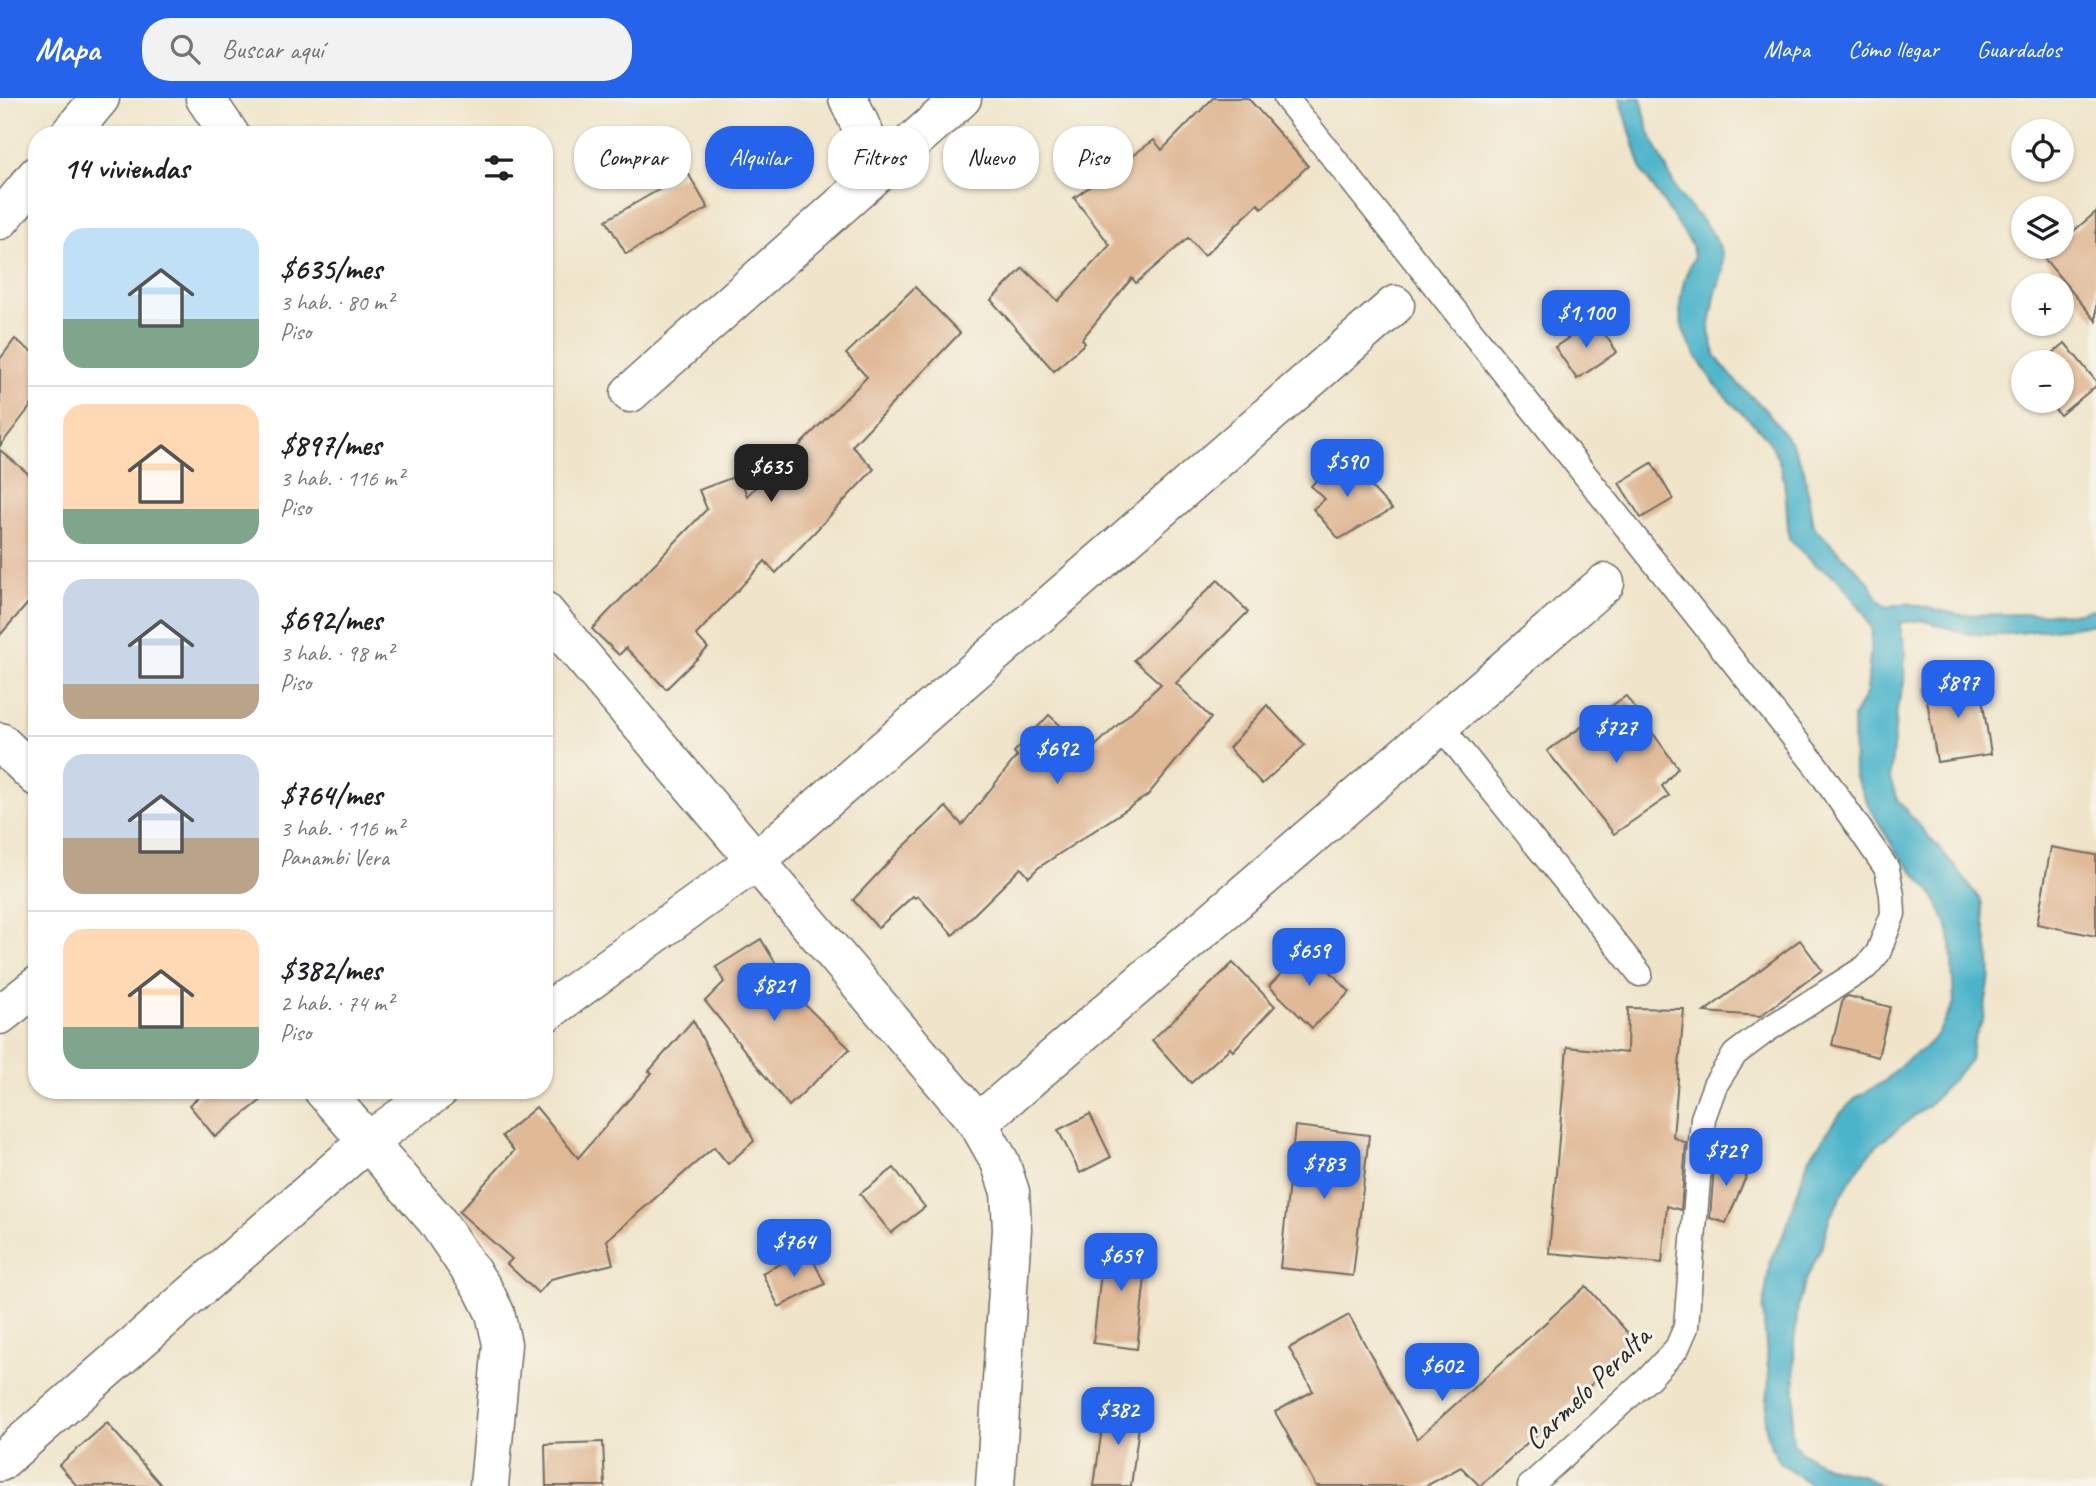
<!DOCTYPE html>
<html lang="es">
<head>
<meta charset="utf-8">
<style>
  body { margin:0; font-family:Caveat,sans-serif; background:#f2f2f2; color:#202124; height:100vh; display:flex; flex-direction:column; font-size:26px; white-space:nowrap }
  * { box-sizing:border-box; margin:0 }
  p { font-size:23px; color:#757577 }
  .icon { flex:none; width:38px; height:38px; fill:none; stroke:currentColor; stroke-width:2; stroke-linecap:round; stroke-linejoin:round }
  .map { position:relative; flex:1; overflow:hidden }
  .panel { position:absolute; left:28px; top:28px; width:525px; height:973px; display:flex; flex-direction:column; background:#fff; border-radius:28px; box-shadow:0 2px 5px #0004 }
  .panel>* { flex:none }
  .top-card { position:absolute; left:574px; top:28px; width:665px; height:63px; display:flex; gap:14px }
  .buttons { position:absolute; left:2011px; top:21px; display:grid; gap:14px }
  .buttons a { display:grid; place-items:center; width:63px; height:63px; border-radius:50%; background:#fff; box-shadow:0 2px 5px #0004; font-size:35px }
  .price { position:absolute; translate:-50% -60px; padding:0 16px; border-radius:14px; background:#2563eb; color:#fff; font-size:23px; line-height:46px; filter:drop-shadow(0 2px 4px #0008) }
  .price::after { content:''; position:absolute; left:50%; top:42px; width:21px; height:16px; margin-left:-10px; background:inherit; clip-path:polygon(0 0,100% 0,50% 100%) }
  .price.on { background:#222; color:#fff }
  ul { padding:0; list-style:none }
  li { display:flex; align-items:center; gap:21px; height:175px; padding:0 35px }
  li+li { border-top:2px solid #e0e0e0 }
  li span { display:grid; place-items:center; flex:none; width:196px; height:140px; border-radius:21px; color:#555 }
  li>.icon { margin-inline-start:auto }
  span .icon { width:84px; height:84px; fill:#fffc; stroke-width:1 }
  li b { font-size:30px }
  h2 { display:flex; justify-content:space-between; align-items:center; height:84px; padding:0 35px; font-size:30px }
  .pill { padding:0 24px; border-radius:28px; background:#fff; box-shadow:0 2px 5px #0004; font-size:24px; line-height:63px }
  .pill.on { background:#2563eb; color:#fff }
  header { display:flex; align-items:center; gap:42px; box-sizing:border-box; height:98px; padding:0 35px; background:#2563eb; color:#fff }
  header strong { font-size:33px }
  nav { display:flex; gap:38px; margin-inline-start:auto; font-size:24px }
  .search { width:490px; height:63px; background:#f2f2f2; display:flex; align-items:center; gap:18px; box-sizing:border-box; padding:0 24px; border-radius:28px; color:#757577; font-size:26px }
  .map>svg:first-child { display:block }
</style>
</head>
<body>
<header>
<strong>Mapa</strong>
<div class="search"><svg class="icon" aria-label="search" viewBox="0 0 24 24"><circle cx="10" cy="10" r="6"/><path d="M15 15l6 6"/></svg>Buscar aquí</div>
<nav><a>Mapa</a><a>Cómo llegar</a><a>Guardados</a></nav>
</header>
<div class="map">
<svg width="2096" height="1388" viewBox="0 0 2096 1388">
  <rect width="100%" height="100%" fill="#f7f3e8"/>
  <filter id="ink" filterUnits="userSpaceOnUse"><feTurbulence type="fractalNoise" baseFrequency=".0143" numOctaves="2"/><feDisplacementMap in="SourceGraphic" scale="14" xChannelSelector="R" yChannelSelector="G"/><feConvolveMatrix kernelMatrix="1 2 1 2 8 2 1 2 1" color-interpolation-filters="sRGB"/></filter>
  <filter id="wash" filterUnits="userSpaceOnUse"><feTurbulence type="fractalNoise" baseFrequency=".00686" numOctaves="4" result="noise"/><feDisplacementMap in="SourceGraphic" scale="28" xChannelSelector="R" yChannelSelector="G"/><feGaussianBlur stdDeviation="1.57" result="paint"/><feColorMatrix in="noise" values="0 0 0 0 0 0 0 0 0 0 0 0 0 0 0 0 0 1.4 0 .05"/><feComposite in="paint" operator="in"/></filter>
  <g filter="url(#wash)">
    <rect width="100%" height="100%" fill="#f0e5cb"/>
    <path fill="#4cb4ca" stroke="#3c707a" stroke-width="2" d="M 1620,0 L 1641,0 L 1649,34 L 1678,95 L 1713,136 L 1722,154 L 1723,173 L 1715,197 L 1709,234 L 1716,259 L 1737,285 L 1766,312 L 1792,346 L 1804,372 L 1813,428 L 1869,484 L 1878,501 L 1887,509 L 1906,505 L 1961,517 L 2079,515 L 2090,511 L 2096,513 L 2096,526 L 2001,537 L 1968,536 L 1921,522 L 1899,525 L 1905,548 L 1904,585 L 1897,610 L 1890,681 L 1898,703 L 1956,770 L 1981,803 L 1991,871 L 1983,922 L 1973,943 L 1970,962 L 1932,1004 L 1878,1046 L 1860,1068 L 1847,1088 L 1829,1121 L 1822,1148 L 1805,1184 L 1798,1208 L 1794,1246 L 1795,1305 L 1791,1326 L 1793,1345 L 1802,1355 L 1828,1369 L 1864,1378 L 1882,1388 L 1812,1388 L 1780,1364 L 1771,1349 L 1765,1326 L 1769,1282 L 1763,1213 L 1770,1162 L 1783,1138 L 1808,1062 L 1841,1015 L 1857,999 L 1885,983 L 1904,964 L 1924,950 L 1937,937 L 1954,905 L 1951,844 L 1949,832 L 1939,808 L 1929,791 L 1896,754 L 1870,710 L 1854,677 L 1853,620 L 1867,594 L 1872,533 L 1864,515 L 1837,480 L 1814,466 L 1789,441 C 1785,406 1789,372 1768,342 C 1758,327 1739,314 1727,300 C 1713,286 1686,246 1682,227 C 1677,205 1683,179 1694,160 L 1692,147 L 1642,73 Z"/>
    <g id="blocks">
      <g fill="#e0b997">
        <path d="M 1213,0 L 1248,0 L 1308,68 L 1262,110 L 1258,106 L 1204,158 L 1188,140 L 1136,185 L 1132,180 L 1082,241 L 1085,245 L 1054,273 L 991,202 L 1023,170 L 1058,203 L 1110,147 L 1074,100 L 1154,42 L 1162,52 Z"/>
        <path d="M 688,75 L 708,110 L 626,156 L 606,122 Z"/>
        <path d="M 2096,114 L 2096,223 L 2043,159 L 2055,149 L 2062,149 L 2062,143 Z"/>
        <path d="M 915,189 L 960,235 L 852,348 L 874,371 L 776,475 L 765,463 L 696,537 L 708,550 L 666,591 L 626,550 L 619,557 L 592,531 L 707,411 L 699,392 L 739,377 L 747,398 L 787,356 L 789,358 L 867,279 L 846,256 Z"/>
        <path d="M 1595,222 L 1617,254 L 1577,281 L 1555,249 Z"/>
        <path d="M 15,241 L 37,258 L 37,300 L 0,348 L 0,261 Z"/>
        <path d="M 2065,245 L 2096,283 L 2096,288 L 2060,317 L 2048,303 L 2062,303 L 2062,264 L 2042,264 Z"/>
        <path d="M 0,352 L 37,383 L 37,495 L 0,537 Z"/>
        <path d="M 1341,357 L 1392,411 L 1339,441 L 1313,411 L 1325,401 L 1311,388 Z"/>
        <path d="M 1652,365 L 1673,401 L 1641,420 L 1619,385 Z"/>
        <path d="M 1218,482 L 1248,514 L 1176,585 L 1211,620 L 1148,697 L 1038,770 L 1029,779 L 1021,770 L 953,837 L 918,798 L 915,800 L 913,798 L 878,830 L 853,802 L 899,753 L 946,709 L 962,727 L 1017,658 L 1014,654 L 1049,617 L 1089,654 L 1161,586 L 1134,562 Z"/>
        <path d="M 1979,581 L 1991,656 L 1937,664 L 1925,589 Z"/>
        <path d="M 1626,598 L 1678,670 L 1662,688 L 1669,698 L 1614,736 L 1547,653 Z"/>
        <path d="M 1267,607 L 1305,647 L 1262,686 L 1229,650 Z"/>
        <path d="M 2051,749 L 2096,757 L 2096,838 L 2037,826 Z"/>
        <path d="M 761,841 L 794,896 L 850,951 L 789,1008 L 705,903 L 724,884 L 716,869 Z"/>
        <path d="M 1800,842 L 1822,872 L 1760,918 L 1704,914 Z"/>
        <path d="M 1307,849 L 1350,894 L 1312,930 L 1269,888 Z"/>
        <path d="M 1233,865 L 1275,908 L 1233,953 L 1230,950 L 1191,985 L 1152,942 Z"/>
        <path d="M 1848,898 L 1890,909 L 1878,959 L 1832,947 L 1843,901 Z"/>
        <path d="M 1628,910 L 1684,911 L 1673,1039 L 1686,1045 L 1681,1112 L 1667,1108 L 1662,1165 L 1549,1155 L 1567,949 L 1627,955 Z"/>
        <path d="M 693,922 L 754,1043 L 728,1066 L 714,1049 L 607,1142 L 613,1166 L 551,1181 L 538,1195 L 507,1166 L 512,1161 L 459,1114 L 514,1053 L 502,1038 L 536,1009 L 578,1060 L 652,975 L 649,973 Z"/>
        <path d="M 208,992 L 274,992 L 215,1039 L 189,1007 Z"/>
        <path d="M 1090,1016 L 1111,1059 L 1080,1075 L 1058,1032 Z"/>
        <path d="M 1295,1028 L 1369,1037 L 1353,1178 L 1280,1170 Z"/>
        <path d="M 1715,1058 L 1749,1072 L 1726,1125 L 1710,1120 Z"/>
        <path d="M 894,1070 L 925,1109 L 891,1135 L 860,1096 Z"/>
        <path d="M 1105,1139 L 1149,1144 L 1137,1251 L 1093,1245 Z"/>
        <path d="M 808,1152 L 825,1186 L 779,1209 L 762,1175 Z"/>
        <path d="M 1586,1188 L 1637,1245 L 1480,1388 L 1461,1369 L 1426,1388 L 1316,1388 L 1275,1314 L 1313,1293 L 1289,1250 L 1349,1217 L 1417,1341 Z"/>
        <path d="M 1105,1308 L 1141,1313 L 1131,1388 L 1094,1388 Z"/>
        <path d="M 107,1325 L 162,1388 L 77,1388 L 59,1367 Z"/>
        <path d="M 603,1344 L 605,1388 L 546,1388 L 545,1346 Z"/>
      </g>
    </g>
  </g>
  <g filter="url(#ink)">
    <use href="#blocks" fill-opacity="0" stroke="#706c63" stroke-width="2"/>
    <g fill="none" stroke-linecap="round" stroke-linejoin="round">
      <defs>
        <g id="lane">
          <path d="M 1286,0 L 1817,669 L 1887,771 L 1892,797 L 1893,816 L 1878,855 L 1866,869 L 1767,932 L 1735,956 L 1715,987 L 1703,1020 L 1686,1229 L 1677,1250 L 1649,1280 L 1530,1388"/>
          <path d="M 1440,627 L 1640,876"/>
        </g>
        <g id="street">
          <path d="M 205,0 L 230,37"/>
          <path d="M 848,0 L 881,73"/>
          <path d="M 69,37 L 100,0"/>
          <path d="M 0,122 L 37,77"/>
          <path d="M 630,295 L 962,0"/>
          <path d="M 544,513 L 978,1025 L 1000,1064 L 1010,1094 L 1012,1131 L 995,1388"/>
          <path d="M 0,644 L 37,679"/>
          <path d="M 544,916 L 756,763 L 1395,207"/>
          <path d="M 0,917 L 37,888"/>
          <path d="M 323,992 L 436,1122 L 483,1191 L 495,1215 L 502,1246 L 489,1388"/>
          <path d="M 978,1025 L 1605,485"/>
          <path d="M 0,1364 L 367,1044 L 439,992"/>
        </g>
      </defs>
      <use href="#lane" stroke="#706c63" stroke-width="27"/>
      <use href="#street" stroke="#706c63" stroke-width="41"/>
      <use href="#lane" stroke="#fff" stroke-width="24"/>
      <use href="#street" stroke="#fff" stroke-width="38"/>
    </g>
  </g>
  <g text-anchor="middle" stroke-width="6" stroke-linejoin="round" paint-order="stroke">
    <g font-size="30" fill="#2b2b2b" stroke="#f7f3e8">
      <text transform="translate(1587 1290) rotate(-44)" y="10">Carmelo Peralta</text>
    </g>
  </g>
</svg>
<div class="buttons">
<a><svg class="icon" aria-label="locate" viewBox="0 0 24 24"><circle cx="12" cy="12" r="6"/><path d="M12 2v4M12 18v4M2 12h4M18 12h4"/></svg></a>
<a><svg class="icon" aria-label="layers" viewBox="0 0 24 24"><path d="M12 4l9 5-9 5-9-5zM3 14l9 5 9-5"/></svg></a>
<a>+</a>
<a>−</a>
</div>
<b class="price" style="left:1586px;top:252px">$1,100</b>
<b class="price" style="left:1347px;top:401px">$590</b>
<b class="price on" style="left:771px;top:406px">$635</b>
<b class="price" style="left:1958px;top:622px">$897</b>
<b class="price" style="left:1616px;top:667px">$727</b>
<b class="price" style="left:1057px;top:688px">$692</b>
<b class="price" style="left:1309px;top:890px">$659</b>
<b class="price" style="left:774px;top:925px">$821</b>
<b class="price" style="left:1726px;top:1090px">$729</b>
<b class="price" style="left:1324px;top:1103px">$783</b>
<b class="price" style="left:794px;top:1181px">$764</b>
<b class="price" style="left:1121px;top:1195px">$659</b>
<b class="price" style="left:1442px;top:1305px">$602</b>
<b class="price" style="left:1118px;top:1349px">$382</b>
<div class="top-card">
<a class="pill">Comprar</a>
<a class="pill on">Alquilar</a>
<a class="pill">Filtros</a>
<a class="pill">Nuevo</a>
<a class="pill">Piso</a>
</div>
<section class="panel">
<h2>14 viviendas<svg class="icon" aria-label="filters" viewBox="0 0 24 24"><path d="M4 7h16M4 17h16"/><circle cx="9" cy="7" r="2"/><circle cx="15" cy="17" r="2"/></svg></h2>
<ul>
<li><span style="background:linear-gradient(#bfe0f5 65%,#7fa58c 0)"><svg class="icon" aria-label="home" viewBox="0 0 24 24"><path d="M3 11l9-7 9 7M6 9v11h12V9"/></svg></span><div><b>$635/mes</b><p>3 hab. · 80 m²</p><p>Piso</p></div></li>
<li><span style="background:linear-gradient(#ffd9b3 75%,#7fa58c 0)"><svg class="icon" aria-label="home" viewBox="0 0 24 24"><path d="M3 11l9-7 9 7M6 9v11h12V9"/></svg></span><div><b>$897/mes</b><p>3 hab. · 116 m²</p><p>Piso</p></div></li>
<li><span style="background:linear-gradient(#c9d6e8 75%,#b9a48a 0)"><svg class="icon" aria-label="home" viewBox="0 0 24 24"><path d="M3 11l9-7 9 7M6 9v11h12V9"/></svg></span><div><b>$692/mes</b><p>3 hab. · 98 m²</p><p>Piso</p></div></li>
<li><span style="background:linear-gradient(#c9d6e8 60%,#b9a48a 0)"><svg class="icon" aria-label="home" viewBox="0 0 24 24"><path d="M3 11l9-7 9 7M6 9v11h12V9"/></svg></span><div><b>$764/mes</b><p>3 hab. · 116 m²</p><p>Panambi Vera</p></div></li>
<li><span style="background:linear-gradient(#ffd9b3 70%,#7fa58c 0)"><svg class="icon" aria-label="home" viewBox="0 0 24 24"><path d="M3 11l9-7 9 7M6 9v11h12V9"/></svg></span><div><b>$382/mes</b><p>2 hab. · 74 m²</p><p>Piso</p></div></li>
</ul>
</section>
</div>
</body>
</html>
